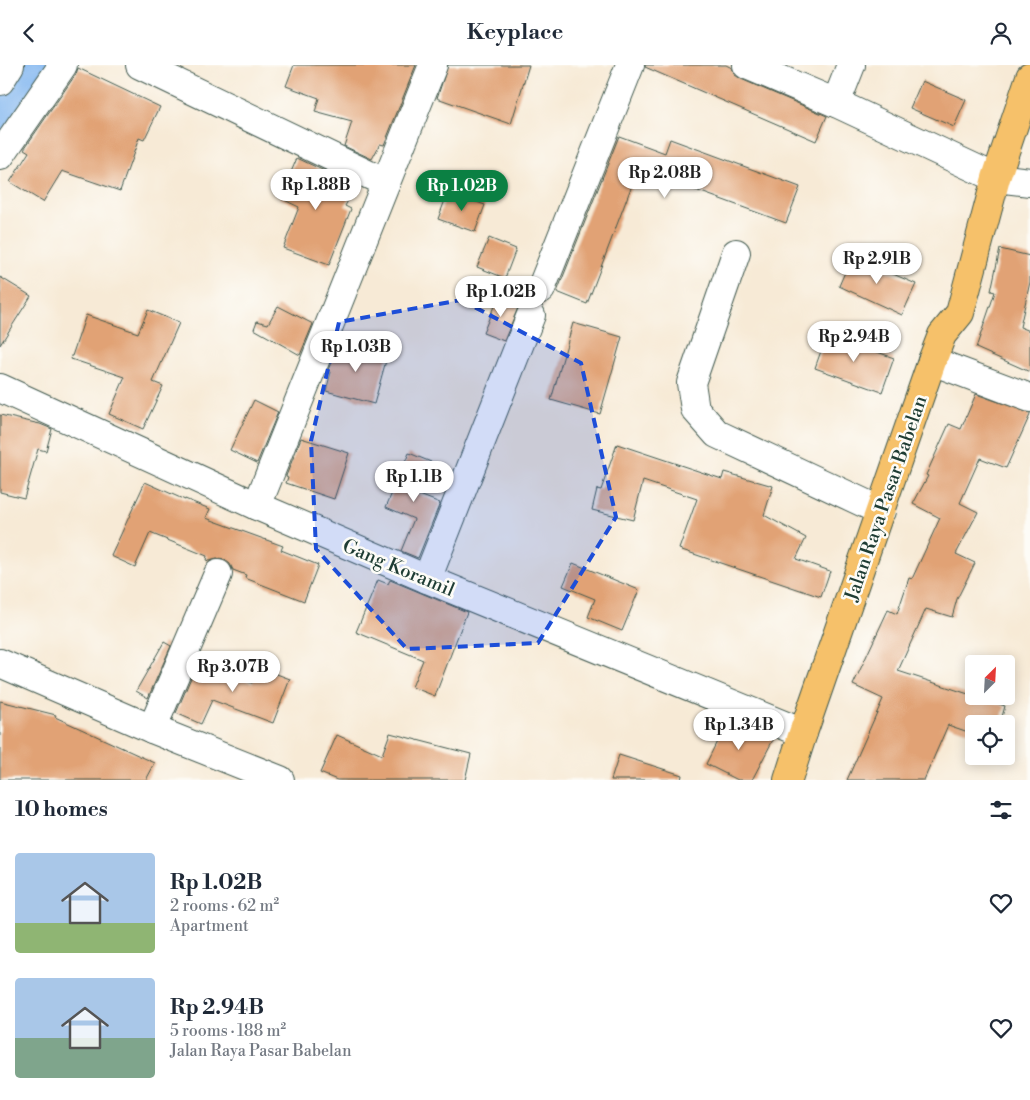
<!DOCTYPE html>
<html lang="en">
<head>
<meta charset="utf-8">
<style>
  body { margin:0; font-family:"Libre Bodoni",serif; background:#f6f6f7; color:#1f2937; height:100vh; display:flex; flex-direction:column; font-size:19px; white-space:nowrap }
  * { box-sizing:border-box; margin:0 }
  p { font-size:16px; color:#747a83 }
  .icon { flex:none; width:28px; height:28px; fill:none; stroke:currentColor; stroke-width:2; stroke-linecap:round; stroke-linejoin:round }
  .map { position:relative; height:715px; overflow:hidden }
  .details { display:flex; flex-direction:column; background:#fff; flex:1 }
  .details>* { flex:none }
  .needle { width:32px; rotate:24deg }
  .controls { position:absolute; left:965px; top:590px; display:grid; gap:10px }
  .controls a { display:grid; place-items:center; width:50px; height:50px; border-radius:5px; background:#fff; box-shadow:0 2px 12px #0003; font-size:25px }
  .price { position:absolute; translate:-50% -42px; padding:0 11px; border-radius:18px; background:#fff; color:#222; font-size:16px; line-height:32px; filter:drop-shadow(0 1px 2px #0008) }
  .price::after { content:''; position:absolute; left:50%; top:30px; width:15px; height:11px; margin-left:-8px; background:inherit; clip-path:polygon(0 0,100% 0,50% 100%) }
  .price.selected { background:#0b8043; color:#fff }
  ul { padding:0; list-style:none }
  li { display:flex; align-items:center; gap:15px; height:125px; padding:0 15px }
  li span { display:grid; place-items:center; flex:none; width:140px; height:100px; border-radius:5px; color:#555 }
  li>.icon { margin-inline-start:auto }
  span .icon { width:60px; height:60px; fill:#fffc; stroke-width:1 }
  li b { font-size:21px }
  h2 { display:flex; justify-content:space-between; align-items:center; height:60px; padding:0 15px; font-size:21px }
  header { display:flex; justify-content:space-between; align-items:center; height:65px; padding:0 15px; background:#fff; font-size:22px; font-weight:700 }
  .map>svg:first-child { display:block }
</style>
</head>
<body>
<header><svg class="icon" aria-label="back" viewBox="0 0 24 24"><path d="M15 5l-7 7 7 7"/></svg>Keyplace<svg class="icon" aria-label="person" viewBox="0 0 24 24"><circle cx="12" cy="8" r="4"/><path d="M4 21q1-7 8-7t8 7"/></svg></header>
<div class="map">
<svg width="1030" height="715" viewBox="0 0 1030 715">
  <rect width="100%" height="100%" fill="#fdfcf7"/>
  <filter id="ink" filterUnits="userSpaceOnUse"><feTurbulence type="fractalNoise" baseFrequency=".02" numOctaves="2"/><feDisplacementMap in="SourceGraphic" scale="10" xChannelSelector="R" yChannelSelector="G"/><feConvolveMatrix kernelMatrix="1 2 1 2 8 2 1 2 1" color-interpolation-filters="sRGB"/></filter>
  <filter id="wash" filterUnits="userSpaceOnUse"><feTurbulence type="fractalNoise" baseFrequency=".0096" numOctaves="4" result="noise"/><feDisplacementMap in="SourceGraphic" scale="20" xChannelSelector="R" yChannelSelector="G"/><feGaussianBlur stdDeviation="1.12" result="paint"/><feColorMatrix in="noise" values="0 0 0 0 0 0 0 0 0 0 0 0 0 0 0 0 0 1.4 0 .05"/><feComposite in="paint" operator="in"/></filter>
  <g filter="url(#wash)">
    <rect width="100%" height="100%" fill="#f7ead6"/>
    <g fill="none" stroke-linecap="round" stroke-linejoin="round">
      <path stroke="#83b7f1" stroke-width="51" d="M 0,47 L 33,0"/>
    </g>
    <g id="blocks">
      <g fill="#e1a275">
        <path d="M 294,0 L 416,0 L 384,80 L 380,79 L 372,94 L 344,81 L 352,57 L 315,47 L 319,33 L 286,21 Z"/>
        <path d="M 448,0 L 529,0 L 511,59 L 437,33 Z"/>
        <path d="M 645,0 L 726,0 L 732,3 L 735,10 L 741,14 L 827,51 L 816,76 L 645,2 Z"/>
        <path d="M 78,3 L 160,42 L 144,75 L 139,73 L 120,126 L 62,106 L 43,137 L 10,117 L 29,87 L 24,84 L 76,9 Z"/>
        <path d="M 922,16 L 966,35 L 954,62 L 910,43 Z"/>
        <path d="M 619,71 L 665,88 L 670,74 L 800,122 L 786,158 L 638,104 L 587,239 L 557,227 Z"/>
        <path d="M 297,93 L 356,121 L 345,141 L 351,144 L 329,200 L 283,183 L 299,142 L 280,133 Z"/>
        <path d="M 448,127 L 485,140 L 475,167 L 438,154 Z"/>
        <path d="M 489,173 L 516,184 L 505,213 L 477,202 Z"/>
        <path d="M 1000,184 L 1030,191 L 1030,217 L 1020,262 L 1030,266 L 1030,307 L 976,283 L 995,227 L 991,226 Z"/>
        <path d="M 852,191 L 916,219 L 902,250 L 839,221 Z"/>
        <path d="M 0,212 L 31,231 L 0,280 Z"/>
        <path d="M 499,229 L 520,238 L 504,276 L 483,268 Z"/>
        <path d="M 278,241 L 313,259 L 300,290 L 254,264 L 257,256 L 268,259 Z"/>
        <path d="M 148,245 L 179,258 L 153,317 L 163,321 L 143,364 L 109,349 L 125,312 L 71,294 L 86,250 L 138,268 Z"/>
        <path d="M 573,258 L 622,272 L 600,349 L 551,335 Z"/>
        <path d="M 827,269 L 894,293 L 882,327 L 815,303 Z"/>
        <path d="M 339,278 L 387,292 L 374,339 L 326,326 L 331,307 L 328,305 Z"/>
        <path d="M 976,329 L 1030,348 L 1030,350 L 1006,403 L 980,393 L 960,438 L 978,447 L 956,489 L 975,498 L 957,534 L 952,552 L 926,544 L 898,606 L 1005,641 L 1000,659 L 974,659 L 974,669 L 948,660 L 924,715 L 847,715 L 883,634 L 853,620 L 888,545 L 897,549 L 909,513 L 912,514 L 940,453 L 913,439 L 928,411 L 926,410 L 949,359 L 961,364 Z"/>
        <path d="M 254,335 L 278,347 L 257,398 L 230,385 Z"/>
        <path d="M 0,350 L 40,359 L 52,364 L 46,386 L 38,384 L 24,433 L 0,427 Z"/>
        <path d="M 301,373 L 349,388 L 334,434 L 286,418 L 288,412 L 286,411 Z"/>
        <path d="M 617,379 L 722,414 L 724,407 L 773,421 L 764,450 L 806,473 L 796,494 L 830,506 L 821,532 L 679,484 L 697,434 L 643,416 L 633,455 L 592,445 L 597,424 L 601,425 Z"/>
        <path d="M 409,388 L 431,397 L 417,429 L 440,438 L 418,493 L 401,486 L 414,454 L 386,442 Z"/>
        <path d="M 145,417 L 185,435 L 185,434 L 210,444 L 206,453 L 283,481 L 281,485 L 318,500 L 304,536 L 245,513 L 246,510 L 233,505 L 230,499 L 225,495 L 217,494 L 209,496 L 206,495 L 207,491 L 150,468 L 135,502 L 111,491 Z"/>
        <path d="M 573,498 L 639,525 L 622,566 L 588,552 L 595,534 L 563,521 Z"/>
        <path d="M 378,515 L 388,519 L 390,515 L 467,547 L 435,631 L 412,622 L 423,595 L 356,567 Z"/>
        <path d="M 164,577 L 171,581 L 148,633 L 136,626 Z"/>
        <path d="M 199,594 L 252,618 L 258,602 L 290,614 L 273,658 L 212,635 L 201,659 L 176,648 Z"/>
        <path d="M 0,636 L 56,650 L 55,652 L 155,698 L 146,715 L 0,715 Z"/>
        <path d="M 728,654 L 774,673 L 752,715 L 738,715 L 706,699 Z"/>
        <path d="M 390,668 L 471,689 L 465,715 L 337,715 L 320,708 L 337,670 L 382,690 Z"/>
        <path d="M 619,690 L 682,710 L 681,715 L 611,715 Z"/>
      </g>
    </g>
  </g>
  <g filter="url(#ink)">
    <use href="#blocks" fill-opacity="0" stroke="#3f574c" stroke-width="1"/>
    <g fill="none" stroke-linecap="round" stroke-linejoin="round">
      <defs>
        <g id="minor">
          <path d="M 140,0 L 386,118"/>
          <path d="M 747,0 L 836,38 L 996,113 L 1030,117"/>
          <path d="M 0,16 L 10,0"/>
          <path d="M 836,38 L 851,0"/>
          <path d="M 0,91 L 63,0"/>
          <path d="M 736,188 L 691,318 L 695,344 L 717,369 L 881,446"/>
          <path d="M 541,224 L 630,0"/>
          <path d="M 932,296 L 1030,333"/>
          <path d="M 0,323 L 257,441 L 427,514 L 803,668"/>
          <path d="M 257,441 L 433,0"/>
          <path d="M 427,514 L 531,250"/>
          <path d="M 0,598 L 152,664 L 280,715"/>
          <path d="M 152,664 L 218,509"/>
        </g>
        <path id="major" d="M 788,715 L 803,668 L 932,296 L 942,270 L 960,248 L 996,113 L 1030,12"/>
      </defs>
      <use href="#minor" stroke="#3f574c" stroke-width="30"/>
      <use href="#major" stroke="#3f574c" stroke-width="30"/>
      <use href="#minor" stroke="#fff" stroke-width="28"/>
      <use href="#major" stroke="#f6c16b" stroke-width="28"/>
    </g>
  </g>
  <path fill="#1d4ed8" fill-opacity="0.2" stroke="#1d4ed8" stroke-width="4" stroke-dasharray="10 6" stroke-linejoin="round" d="M 461,235 L 581,298 L 616,452 L 538,578 L 407,584 L 316,484 L 311,376 L 339,257 Z"/>
  <g text-anchor="middle" stroke-width="5" stroke-linejoin="round" paint-order="stroke">
    <g font-size="19" fill="#1f3d34" stroke="#fdfcf7">
      <text transform="translate(885 433) rotate(-71)" y="7">Jalan Raya Pasar Babelan</text>
      <text transform="translate(399 502) rotate(23)" y="7">Gang Koramil</text>
    </g>
  </g>
</svg>
<div class="controls">
<a><svg class="needle" viewBox="-14 -14 28 28"><path d="M0-13l5 13h-10z" fill="#e53935"/><path d="M0 13l5-13h-10z" fill="#747a83"/></svg></a>
<a><svg class="icon" aria-label="locate" viewBox="0 0 24 24"><circle cx="12" cy="12" r="6"/><path d="M12 2v4M12 18v4M2 12h4M18 12h4"/></svg></a>
</div>
<b class="price" style="left:665px;top:134px">Rp 2.08B</b>
<b class="price" style="left:316px;top:146px">Rp 1.88B</b>
<b class="price selected" style="left:462px;top:147px">Rp 1.02B</b>
<b class="price" style="left:877px;top:220px">Rp 2.91B</b>
<b class="price" style="left:501px;top:253px">Rp 1.02B</b>
<b class="price" style="left:854px;top:298px">Rp 2.94B</b>
<b class="price" style="left:356px;top:308px">Rp 1.03B</b>
<b class="price" style="left:414px;top:438px">Rp 1.1B</b>
<b class="price" style="left:233px;top:628px">Rp 3.07B</b>
<b class="price" style="left:739px;top:686px">Rp 1.34B</b>
</div>
<section class="details">
<h2>10 homes<svg class="icon" aria-label="filters" viewBox="0 0 24 24"><path d="M4 7h16M4 17h16"/><circle cx="9" cy="7" r="2"/><circle cx="15" cy="17" r="2"/></svg></h2>
<ul>
<li><span style="background:linear-gradient(#a9c7e8 70%,#8fb573 0)"><svg class="icon" aria-label="home" viewBox="0 0 24 24"><path d="M3 11l9-7 9 7M6 9v11h12V9"/></svg></span><div><b>Rp 1.02B</b><p>2 rooms · 62 m²</p><p>Apartment</p></div><svg class="icon" aria-label="heart" viewBox="0 0 24 24"><path d="M12 20l-8-8c-3-5 5-10 8-4 3-6 11-1 8 4z"/></svg></li>
<li><span style="background:linear-gradient(#a9c7e8 60%,#7fa58c 0)"><svg class="icon" aria-label="home" viewBox="0 0 24 24"><path d="M3 11l9-7 9 7M6 9v11h12V9"/></svg></span><div><b>Rp 2.94B</b><p>5 rooms · 188 m²</p><p>Jalan Raya Pasar Babelan</p></div><svg class="icon" aria-label="heart" viewBox="0 0 24 24"><path d="M12 20l-8-8c-3-5 5-10 8-4 3-6 11-1 8 4z"/></svg></li>
</ul>
</section>
</body>
</html>
